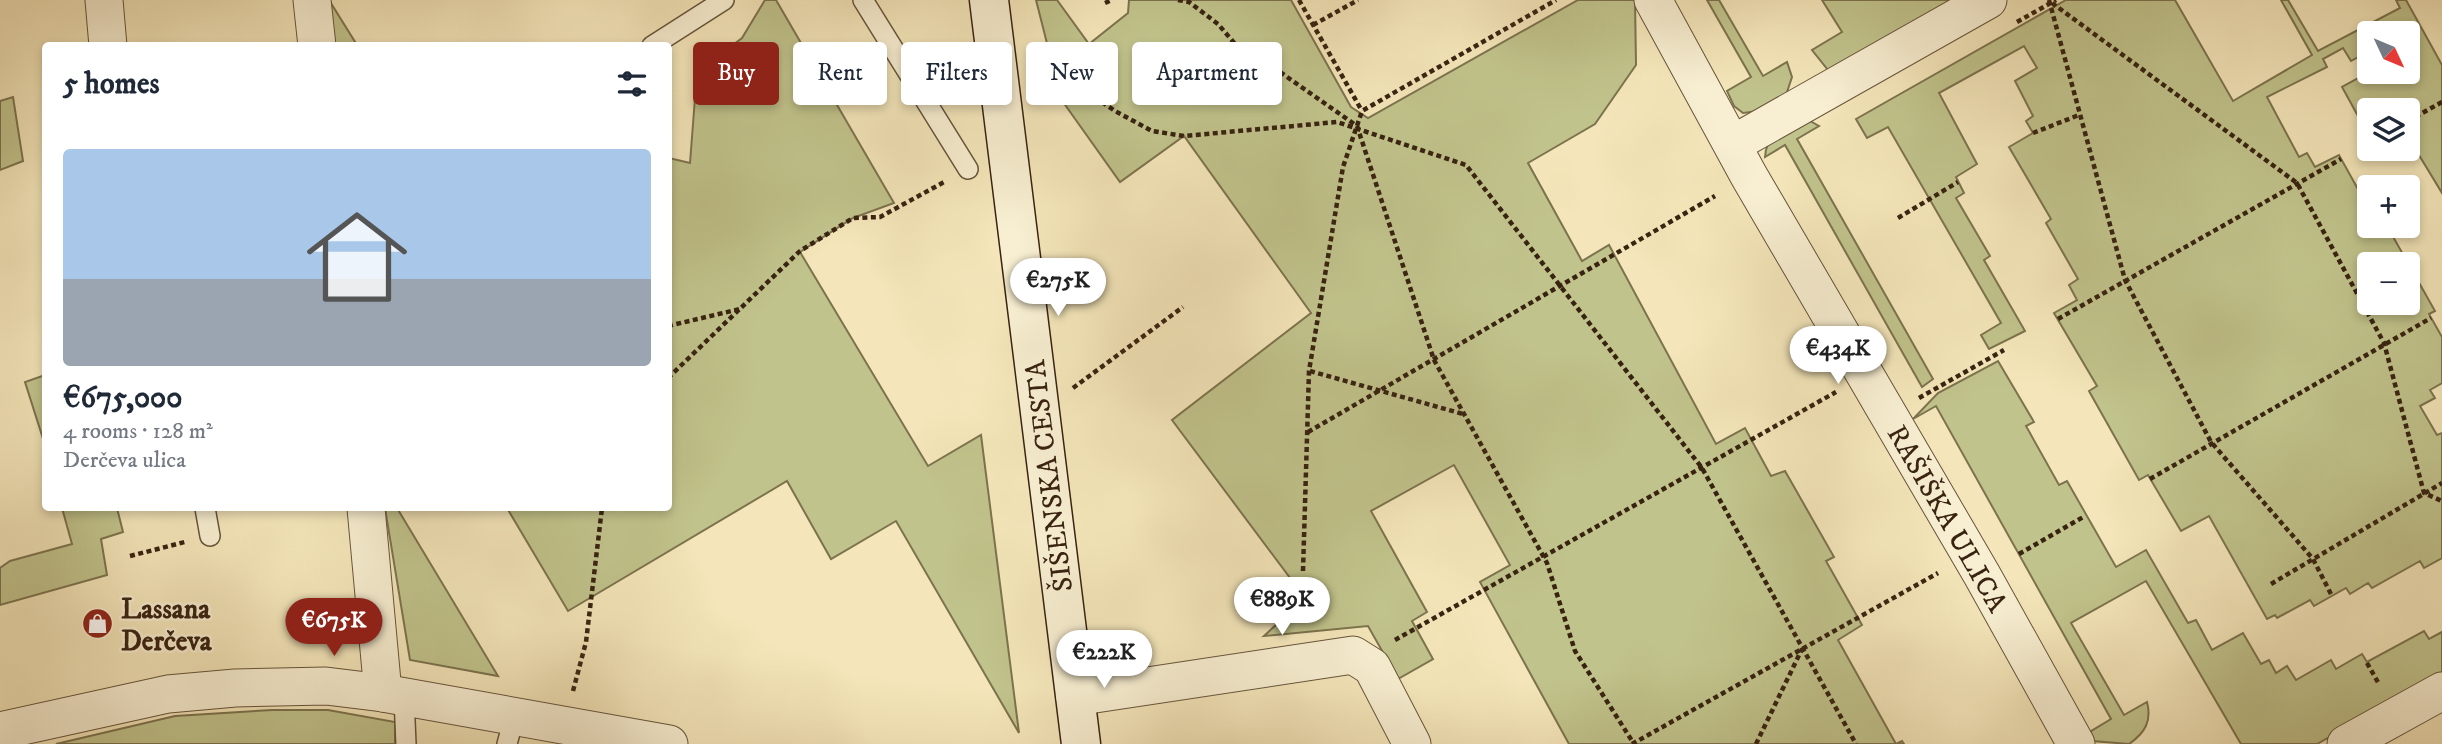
<!DOCTYPE html>
<html lang="en">
<head>
<meta charset="utf-8">
<style>
  body { margin:0; font-family:"IM FELL DW Pica",serif; background:#f6f6f7; color:#1f2937; height:100vh; display:flex; flex-direction:column; font-size:26px; white-space:nowrap }
  * { box-sizing:border-box; margin:0 }
  p { font-size:23px; color:#747a83 }
  .icon { flex:none; width:38px; height:38px; fill:none; stroke:currentColor; stroke-width:2; stroke-linecap:round; stroke-linejoin:round }
  .map { position:relative; flex:1; overflow:hidden }
  .drawer { position:absolute; left:42px; top:42px; width:630px; height:469px; display:flex; flex-direction:column; background:#fff; border-radius:7px; box-shadow:0 4px 10px #0003 }
  .drawer>* { flex:none }
  .guide { position:absolute; left:693px; top:42px; width:665px; height:63px; display:flex; gap:14px }
  .needle { width:46px; rotate:134deg }
  .buttons { position:absolute; left:2357px; top:21px; display:grid; gap:14px }
  .buttons a { display:grid; place-items:center; width:63px; height:63px; border-radius:7px; background:#fff; box-shadow:0 4px 10px #0003; font-size:35px }
  .price { position:absolute; translate:-50% -60px; padding:0 16px; border-radius:24px; background:#fff; color:#222; font-size:23px; line-height:46px; filter:drop-shadow(0 2px 4px #0008) }
  .price::after { content:''; position:absolute; left:50%; top:42px; width:21px; height:16px; margin-left:-10px; background:inherit; clip-path:polygon(0 0,100% 0,50% 100%) }
  .price.current { background:#8f2418; color:#fff }
  ul { padding:0; list-style:none }
  li { display:grid; align-content:center; gap:14px; height:371px; padding:0 21px }
  li+li { border-top:2px solid #e0e1e3 }
  li span { display:grid; place-items:center; height:217px; border-radius:7px; color:#555 }
  li>.icon { margin-inline-start:auto }
  span .icon { width:126px; height:126px; fill:#fffc; stroke-width:1 }
  li b { font-size:30px }
  h2 { display:flex; justify-content:space-between; align-items:center; height:84px; padding:0 21px; font-size:30px }
  .chip { padding:0 24px; border-radius:7px; background:#fff; box-shadow:0 4px 10px #0003; font-size:24px; line-height:63px }
  .chip.current { background:#8f2418; color:#fff }
  .map>svg:first-child { display:block }
</style>
</head>
<body>
<div class="map">
<svg width="2442" height="744" viewBox="0 0 2442 744">
  <rect width="100%" height="100%" fill="#f4e6ba"/>
  <filter id="stains"><feTurbulence type="fractalNoise" baseFrequency=".00286" numOctaves="4"/><feColorMatrix values="0 0 0 0 .2 0 0 0 0 .09 0 0 0 0 .02 0 0 0 .5 -.17"/></filter>
  <radialGradient id="worn" r=".72"><stop offset=".6" stop-color="#630" stop-opacity="0"/><stop offset="1" stop-color="#630" stop-opacity=".3"/></radialGradient>
  <g fill="#c1c38c" stroke="#7c734e" stroke-width="2" fill-rule="evenodd">
    <path d="M 329,0 L 357,45 L 328,45 Z"/>
    <path d="M 765,0 L 776,0 L 894,203 L 853,218 L 800,252 L 928,466 L 981,435 L 1019,733 L 896,521 L 831,559 L 787,481 L 568,611 L 507,508 L 668,508 L 669,158 L 690,163 L 697,72 L 742,38 Z"/>
    <path d="M 1036,0 L 1057,0 L 1089,44 L 1128,13 L 1129,0 L 1291,0 L 1351,107 L 1368,118 L 1578,0 L 1635,0 L 1636,65 L 1595,124 L 1528,163 L 1582,261 L 1609,245 L 1716,444 L 1745,428 L 1771,476 L 1785,471 L 1834,557 L 1826,561 L 1862,625 L 1838,640 L 1896,744 L 1902,741 L 1904,744 L 1569,744 L 1480,582 L 1510,565 L 1454,465 L 1371,511 L 1427,612 L 1412,621 L 1433,659 L 1398,679 L 1368,626 L 1264,636 L 1305,598 L 1172,420 L 1311,313 L 1184,136 L 1120,182 L 1051,85 L 1053,67 Z"/>
    <path d="M 1707,0 L 1719,0 L 1763,76 L 1787,62 L 1792,77 L 1786,95 L 1759,111 L 1743,113 L 1734,106 L 1727,91 L 1751,77 Z"/>
    <path d="M 1822,0 L 1953,0 L 1828,70 L 1812,50 L 1842,32 Z"/>
    <path d="M 2066,0 L 2175,0 L 2233,101 L 2312,55 L 2281,0 L 2288,0 L 2318,51 L 2400,8 L 2396,0 L 2406,0 L 2442,65 L 2442,193 L 2408,137 L 2408,110 L 2370,110 L 2369,136 L 2342,87 L 2369,72 L 2360,56 L 2351,61 L 2343,48 L 2323,59 L 2327,67 L 2267,97 L 2299,157 L 2307,153 L 2315,167 L 2339,155 L 2369,209 L 2370,226 L 2387,226 L 2435,311 L 2429,314 L 2442,337 L 2442,383 L 2430,390 L 2435,398 L 2420,406 L 2437,435 L 2442,433 L 2442,558 L 2424,568 L 2420,561 L 2372,588 L 2368,583 L 2350,594 L 2346,588 L 2314,606 L 2310,600 L 2277,618 L 2275,615 L 2267,619 L 2209,516 L 2181,531 L 2148,475 L 2139,480 L 2089,391 L 2097,386 L 2054,313 L 2077,300 L 2069,285 L 2078,279 L 2046,223 L 2051,219 L 2009,147 L 2033,133 L 2026,121 L 2033,116 L 2015,81 L 2037,68 L 2024,46 L 1939,93 L 1977,164 L 1956,177 L 1964,193 L 1956,198 L 1990,256 L 1984,260 L 2025,331 L 1989,349 L 1981,335 L 2001,323 L 1888,127 L 1867,138 L 1856,119 ZM 2370,33 L 2408,33 L 2408,72 L 2370,72 ZM 2370,264 L 2408,264 L 2408,303 L 2370,303 Z"/>
    <path d="M 13,97 L 23,161 L 0,170 L 0,101 Z"/>
    <path d="M 1810,121 L 1819,126 L 1797,139 L 1933,379 L 1922,387 L 1785,145 L 1765,157 C 1766,131 1789,128 1810,121 Z"/>
    <path d="M 1998,361 L 2034,422 L 2026,426 L 2059,485 L 2067,481 L 2116,567 L 2146,550 L 2188,623 L 2196,620 L 2212,650 L 2243,633 L 2261,664 L 2269,660 L 2276,673 L 2287,666 L 2296,680 L 2331,660 L 2336,669 L 2362,654 L 2367,662 L 2424,631 L 2429,639 L 2442,632 L 2442,673 L 2317,744 L 2241,744 L 2146,581 L 2071,623 L 2124,715 L 2147,702 C 2152,721 2145,733 2129,744 L 2092,741 L 2088,733 L 2111,719 L 1936,406 L 1913,419 L 1938,393 Z"/>
    <path d="M 45,375 L 46,375 L 45,445 L 25,382 Z"/>
    <path d="M 62,508 L 117,508 L 123,532 L 101,539 L 107,575 L 0,605 L 0,568 L 10,561 L 72,544 Z"/>
    <path d="M 385,508 L 397,508 L 498,676 L 410,660 Z"/>
    <path d="M 272,710 L 328,710 L 395,722 L 395,744 L 56,744 L 175,716 Z"/>
  </g>
  <g fill="none" stroke-linecap="round" stroke-linejoin="round">
    <defs>
      <g id="service">
        <path d="M 863,0 L 968,169"/>
        <path d="M 652,46 L 724,0"/>
        <path d="M 205,508 L 210,536"/>
        <path d="M 404,697 L 406,744"/>
        <path d="M 507,744 L 514,718"/>
      </g>
      <g id="minor">
        <path d="M 104,0 L 108,46"/>
        <path d="M 312,0 L 317,46"/>
        <path d="M 1653,0 L 1749,176 L 1982,575 L 2076,744"/>
        <path d="M 1733,144 L 1988,0"/>
        <path d="M 366,508 L 383,693"/>
        <path d="M 1075,697 L 1353,655 L 1372,667 L 1412,744"/>
        <path d="M 0,731 L 168,694 L 235,688 L 326,686 L 383,693 L 669,744"/>
        <path d="M 2346,744 L 2442,691"/>
      </g>
      <path id="secondary" d="M 989,0 L 1081,744"/>
    </defs>
    <use href="#service" stroke="#67543b" stroke-width="22"/>
    <use href="#minor" stroke="#67543b" stroke-width="39"/>
    <use href="#secondary" stroke="#382311" stroke-width="41"/>
    <g stroke="#382311" stroke-width="4.5" stroke-dasharray="5 3.5" stroke-linecap="butt">
      <path d="M 1178,0 L 1189,2 L 1218,24 L 1241,51 L 1280,72 L 1357,126 L 1434,360 L 1547,563 L 1575,651 L 1634,744"/>
      <path d="M 1299,0 L 1362,111"/>
      <path d="M 2049,0 L 2125,280 L 2211,442 L 2313,559 L 2332,596"/>
      <path d="M 1105,3 L 1112,0"/>
      <path d="M 2052,3 L 2297,183 L 2384,343 L 2424,493 L 2442,501"/>
      <path d="M 2017,22 L 2056,0"/>
      <path d="M 1313,25 L 1358,0"/>
      <path d="M 1032,54 L 1115,111 L 1152,131 L 1184,136 L 1337,122 L 1466,165 L 1702,468 L 1856,744"/>
      <path d="M 2408,121 L 2442,102"/>
      <path d="M 2033,133 L 2079,115"/>
      <path d="M 1898,218 L 1958,182"/>
      <path d="M 2058,319 L 2341,159"/>
      <path d="M 668,326 L 740,309"/>
      <path d="M 1310,371 L 1463,414"/>
      <path d="M 668,378 L 800,251 L 853,218 L 880,217 L 946,181"/>
      <path d="M 1073,388 L 1183,307"/>
      <path d="M 1919,398 L 2004,350"/>
      <path d="M 1308,432 L 1715,196"/>
      <path d="M 2150,479 L 2431,318"/>
      <path d="M 2019,554 L 2085,516"/>
      <path d="M 130,556 L 185,542"/>
      <path d="M 1303,571 L 1309,371 L 1343,167 L 1362,111 L 1556,0"/>
      <path d="M 2271,584 L 2442,483"/>
      <path d="M 1395,640 L 1836,392"/>
      <path d="M 2367,663 L 2379,684"/>
      <path d="M 573,691 L 586,642 L 602,508"/>
      <path d="M 1632,744 L 1938,573"/>
      <path d="M 1756,744 L 1802,649"/>
    </g>
    <use href="#service" stroke="#f8efd2" stroke-width="19"/>
    <use href="#minor" stroke="#f8efd2" stroke-width="37"/>
    <use href="#secondary" stroke="#f8efd2" stroke-width="38"/>
  </g>
  <defs>
    <symbol id="shop-disc" viewBox="-11 -11 22 22"><circle r="9.5" fill="#8f2418" stroke="#f8efd2"/><path d="M-5-2.5h2.3a2.7 3.5 0 0 1 5.4 0H5L5.5 6h-11ZM-1.5-2.5h3a1.5 2.3 0 0 0-3 0Z" fill="#fff"/></symbol>
  </defs>
  <g fill-rule="evenodd">
    <use href="#shop-disc" x="80" y="606" width="35" height="35"/>
  </g>
  <g text-anchor="middle" stroke-width="5" stroke-linejoin="round" paint-order="stroke">
    <g font-size="28" fill="#382311" stroke="#f8efd2">
      <text transform="translate(1048 476) rotate(-97)" y="10">ŠIŠENSKA CESTA</text>
      <text transform="translate(1948 518) rotate(60)" y="10">RAŠIŠKA ULICA</text>
    </g>
    <g font-size="28" font-weight="bold" fill="#382311" stroke="#f8efd2" text-anchor="start">
      <text x="121" y="618">Lassana<tspan x="121" dy="32">Derčeva</tspan></text>
    </g>
  </g>
  <rect width="100%" height="100%" filter="url(#stains)"/>
  <rect width="100%" height="100%" fill="url(#worn)"/>
</svg>
<div class="buttons">
<a><svg class="needle" viewBox="-14 -14 28 28"><path d="M0-13l5 13h-10z" fill="#e53935"/><path d="M0 13l5-13h-10z" fill="#747a83"/></svg></a>
<a><svg class="icon" aria-label="layers" viewBox="0 0 24 24"><path d="M12 4l9 5-9 5-9-5zM3 14l9 5 9-5"/></svg></a>
<a>+</a>
<a>−</a>
</div>
<b class="price" style="left:1058px;top:318px">€275K</b>
<b class="price" style="left:1838px;top:386px">€434K</b>
<b class="price" style="left:1282px;top:637px">€889K</b>
<b class="price current" style="left:334px;top:658px">€675K</b>
<b class="price" style="left:1104px;top:690px">€222K</b>
<div class="guide">
<a class="chip current">Buy</a>
<a class="chip">Rent</a>
<a class="chip">Filters</a>
<a class="chip">New</a>
<a class="chip">Apartment</a>
</div>
<section class="drawer">
<h2>5 homes<svg class="icon" aria-label="filters" viewBox="0 0 24 24"><path d="M4 7h16M4 17h16"/><circle cx="9" cy="7" r="2"/><circle cx="15" cy="17" r="2"/></svg></h2>
<ul>
<li><span style="background:linear-gradient(#a9c7e8 60%,#9aa5b1 0)"><svg class="icon" aria-label="home" viewBox="0 0 24 24"><path d="M3 11l9-7 9 7M6 9v11h12V9"/></svg></span><div><b>€675,000</b><p>4 rooms · 128 m²</p><p>Derčeva ulica</p></div></li>
</ul>
</section>
</div>
</body>
</html>
